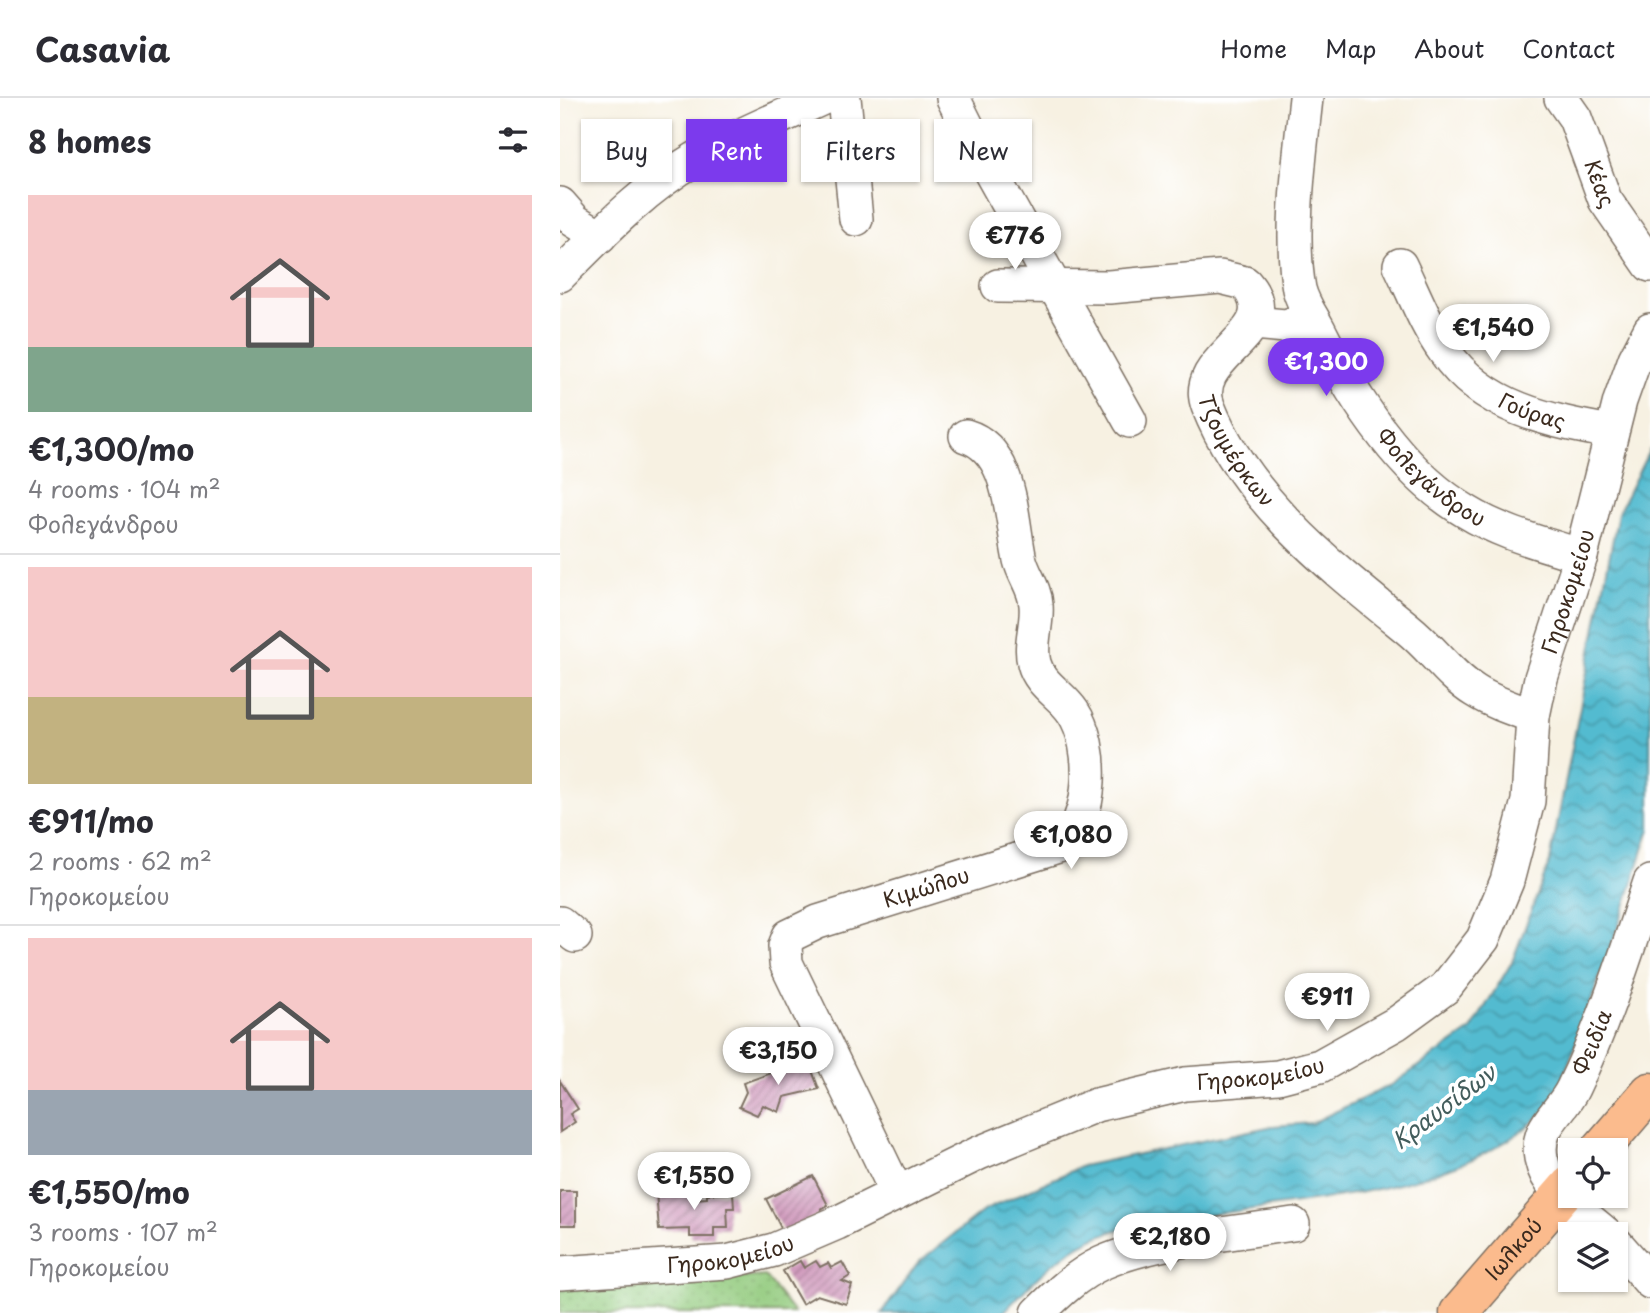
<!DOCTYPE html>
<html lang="en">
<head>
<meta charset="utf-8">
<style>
  body { margin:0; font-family:"Playpen Sans",sans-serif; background:#f7f7f7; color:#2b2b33; height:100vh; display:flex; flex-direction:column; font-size:26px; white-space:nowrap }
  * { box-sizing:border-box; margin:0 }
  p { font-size:23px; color:#7c7c81 }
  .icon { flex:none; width:38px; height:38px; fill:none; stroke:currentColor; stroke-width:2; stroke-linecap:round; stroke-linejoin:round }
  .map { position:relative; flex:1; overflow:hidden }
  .sheet { display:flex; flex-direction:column; background:#fff; width:560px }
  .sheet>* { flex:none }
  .top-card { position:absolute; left:21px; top:21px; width:665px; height:63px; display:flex; gap:14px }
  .controls { position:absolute; left:998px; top:1040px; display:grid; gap:14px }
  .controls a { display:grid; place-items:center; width:70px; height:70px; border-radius:0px; background:#fff; box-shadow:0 2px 5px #0004; font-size:35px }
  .price { position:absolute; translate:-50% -60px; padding:0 16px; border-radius:24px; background:#fff; color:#222; font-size:23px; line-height:46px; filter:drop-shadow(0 2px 4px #0008) }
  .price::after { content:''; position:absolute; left:50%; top:42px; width:21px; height:16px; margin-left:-10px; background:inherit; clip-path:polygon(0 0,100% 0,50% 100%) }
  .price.active { background:#7c3aed; color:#fff }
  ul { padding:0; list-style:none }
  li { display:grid; align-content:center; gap:14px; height:371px; padding:0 28px }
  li+li { border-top:2px solid #e1e1e2 }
  li span { display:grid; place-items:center; height:217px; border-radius:0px; color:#555 }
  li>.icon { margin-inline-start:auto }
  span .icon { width:126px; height:126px; fill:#fffc; stroke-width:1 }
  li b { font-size:30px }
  h2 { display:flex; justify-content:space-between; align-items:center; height:84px; padding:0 28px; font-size:30px }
  .chip { padding:0 24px; border-radius:0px; background:#fff; box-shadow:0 2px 5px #0004; font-size:24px; line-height:63px }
  .chip.active { background:#7c3aed; color:#fff }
  header { display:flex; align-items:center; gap:42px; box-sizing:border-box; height:98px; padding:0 35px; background:#fff; border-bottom:2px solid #e1e1e2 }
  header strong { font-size:33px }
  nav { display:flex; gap:38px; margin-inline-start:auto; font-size:24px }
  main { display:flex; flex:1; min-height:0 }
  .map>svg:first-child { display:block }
</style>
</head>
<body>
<header>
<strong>Casavia</strong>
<nav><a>Home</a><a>Map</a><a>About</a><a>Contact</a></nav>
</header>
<main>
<section class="sheet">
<h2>8 homes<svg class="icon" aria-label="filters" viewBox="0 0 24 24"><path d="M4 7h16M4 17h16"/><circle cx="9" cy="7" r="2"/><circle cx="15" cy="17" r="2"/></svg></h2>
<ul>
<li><span style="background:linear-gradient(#f6c9c9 70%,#7fa58c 0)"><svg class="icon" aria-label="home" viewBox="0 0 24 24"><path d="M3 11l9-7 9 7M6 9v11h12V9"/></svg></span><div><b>€1,300/mo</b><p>4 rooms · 104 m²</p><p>Φολεγάνδρου</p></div></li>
<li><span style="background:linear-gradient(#f6c9c9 60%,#c2b280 0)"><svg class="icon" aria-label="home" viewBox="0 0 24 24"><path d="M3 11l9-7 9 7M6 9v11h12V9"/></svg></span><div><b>€911/mo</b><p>2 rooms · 62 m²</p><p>Γηροκομείου</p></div></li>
<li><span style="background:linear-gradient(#f6c9c9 70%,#9aa5b1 0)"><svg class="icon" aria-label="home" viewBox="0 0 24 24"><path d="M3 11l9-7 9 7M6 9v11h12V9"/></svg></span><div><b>€1,550/mo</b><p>3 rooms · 107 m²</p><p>Γηροκομείου</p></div></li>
</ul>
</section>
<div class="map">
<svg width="1090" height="1215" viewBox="0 0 1090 1215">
  <defs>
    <pattern id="park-dots" width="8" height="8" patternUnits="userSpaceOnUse" patternTransform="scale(1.75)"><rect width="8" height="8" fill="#93cb7e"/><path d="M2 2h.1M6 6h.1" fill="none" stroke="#80ae6c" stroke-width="1.8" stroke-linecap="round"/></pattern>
    <pattern id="water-waves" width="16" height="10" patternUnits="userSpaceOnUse" patternTransform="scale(1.75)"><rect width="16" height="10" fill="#53bbd0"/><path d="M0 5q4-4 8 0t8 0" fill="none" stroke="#4698a8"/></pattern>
    <pattern id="building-hatch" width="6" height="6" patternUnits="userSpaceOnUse" patternTransform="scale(1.75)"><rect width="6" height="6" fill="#d19bbe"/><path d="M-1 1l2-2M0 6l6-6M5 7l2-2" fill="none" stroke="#ab7f9a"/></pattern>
  </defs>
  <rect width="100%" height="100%" fill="#fff"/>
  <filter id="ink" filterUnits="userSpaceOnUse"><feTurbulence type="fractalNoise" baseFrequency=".0143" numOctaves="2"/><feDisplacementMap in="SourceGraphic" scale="14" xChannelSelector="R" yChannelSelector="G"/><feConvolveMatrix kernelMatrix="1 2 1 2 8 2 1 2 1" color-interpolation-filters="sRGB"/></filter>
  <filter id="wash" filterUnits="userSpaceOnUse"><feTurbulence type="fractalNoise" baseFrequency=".00686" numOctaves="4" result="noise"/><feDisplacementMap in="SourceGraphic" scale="28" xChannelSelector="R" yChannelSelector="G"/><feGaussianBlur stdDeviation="1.57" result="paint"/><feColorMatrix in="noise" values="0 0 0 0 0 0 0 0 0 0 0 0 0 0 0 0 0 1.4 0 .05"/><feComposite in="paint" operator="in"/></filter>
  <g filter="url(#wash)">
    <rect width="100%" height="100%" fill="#f7f1e2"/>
    <path fill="url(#park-dots)" stroke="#677a4e" stroke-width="2" d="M 205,1178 L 234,1215 L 0,1215 L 0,1191 Z"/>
    <path fill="url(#water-waves)" stroke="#477277" stroke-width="2" d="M 1090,351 L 1090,730 L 1063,815 L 996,1000 C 924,1092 750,1102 641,1118 C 605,1123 566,1126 532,1141 C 497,1157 469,1187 443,1215 L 322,1215 L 359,1164 L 423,1113 L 522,1068 L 713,1028 L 752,1025 L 833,986 L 911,932 L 952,864 L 990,763 L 1058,415 Z"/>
    <g id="blocks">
      <g fill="url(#building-hatch)">
        <path d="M 248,962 L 259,991 L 224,999 L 219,1014 L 203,1007 L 197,1017 L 179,1009 L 186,994 L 183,985 Z"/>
        <path d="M 0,983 L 18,1011 L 10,1016 L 15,1024 L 0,1034 Z"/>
        <path d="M 253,1078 L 268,1107 L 261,1111 L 263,1115 L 223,1134 L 206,1101 Z"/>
        <rect x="0" y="1093" width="16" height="34"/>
        <path d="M 96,1093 L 135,1095 L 135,1101 L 147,1100 L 147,1096 L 173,1095 L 174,1110 L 167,1110 L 168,1130 L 154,1130 L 154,1139 L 130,1139 L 130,1131 L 99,1132 Z"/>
        <path d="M 240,1163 L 244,1170 L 256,1163 L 260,1169 L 268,1165 L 271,1170 L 282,1164 L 290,1178 L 282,1183 L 292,1187 L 286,1206 L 257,1197 L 242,1206 L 223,1173 Z"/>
      </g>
    </g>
  </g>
  <g filter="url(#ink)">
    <use href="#blocks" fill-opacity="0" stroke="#7d7063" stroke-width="2"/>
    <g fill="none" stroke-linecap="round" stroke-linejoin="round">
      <defs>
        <g id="minor">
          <path d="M 284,0 L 296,121"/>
          <path d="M 393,0 L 427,68 L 570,323"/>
          <path id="s1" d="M 746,0 C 740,57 729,136 739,191 C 743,207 753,220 760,234 C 793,300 842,376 907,414 C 941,435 982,445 1021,458"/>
          <path id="s2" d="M 1001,0 L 1015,20 L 1045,102 L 1090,167"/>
          <path d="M 0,106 L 15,123 L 40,138"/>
          <path id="s3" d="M 840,167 C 854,196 866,228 885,254 C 923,310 990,323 1051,334"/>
          <path d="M 0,177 C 41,136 85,90 135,61 C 176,37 220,20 263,0"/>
          <path id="s4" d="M 438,188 L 549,189 L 660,179 L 685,185 C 730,236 628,256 648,308 C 685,402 773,470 848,531 C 872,550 889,577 915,593 C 932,604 953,611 973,618"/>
          <path d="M 694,225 L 725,228 L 752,220"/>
          <path d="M 0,825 L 15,838"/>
          <path id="s5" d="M 337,1095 L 226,865 L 225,848 L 229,838 L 258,824 L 501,748 C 535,722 535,647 513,614 C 502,597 479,586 474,565 C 469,546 478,526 476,507 C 475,490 464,478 460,462 C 451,423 453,352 406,338"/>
          <path id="s6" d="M 1046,1136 C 1022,1115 987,1093 981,1060 C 975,1027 1001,1016 1013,990 C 1045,924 1067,853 1090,784"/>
          <path d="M 1055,1144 L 1090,1184"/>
          <path id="s7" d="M 0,1175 L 167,1164 L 214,1152 L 277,1125 L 419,1055 L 536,1007 L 625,986 L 718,979 L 760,968 L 837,925 L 885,890 L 923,841 L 947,783 L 968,703 L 973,618 L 981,580 L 1021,458 L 1060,303 L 1075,261 L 1090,232"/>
          <path d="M 478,1215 C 497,1196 518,1176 542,1165 C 591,1143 679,1134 733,1126"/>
        </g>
        <g id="major">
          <path d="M 1040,1052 L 1090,994"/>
          <path id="s8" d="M 899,1215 L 1010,1087"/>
        </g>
      </defs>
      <use href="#minor" stroke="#7d7063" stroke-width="36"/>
      <use href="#major" stroke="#7d7063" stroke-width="41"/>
      <use href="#minor" stroke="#fff" stroke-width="33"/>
      <use href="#major" stroke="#fbbb8d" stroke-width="38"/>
    </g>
  </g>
  <g text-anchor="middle" stroke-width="7" stroke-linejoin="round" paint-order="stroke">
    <g font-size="21" fill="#3b2a1e" stroke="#fff">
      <text dy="7" stroke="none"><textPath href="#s2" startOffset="94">Κέας</textPath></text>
      <text dy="7" stroke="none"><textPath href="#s3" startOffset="206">Γούρας</textPath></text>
      <text dy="7" stroke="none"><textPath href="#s4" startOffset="444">Τζουμέρκων</textPath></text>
      <text dy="7" stroke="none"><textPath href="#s1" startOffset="425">Φολεγάνδρου</textPath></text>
      <text dy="7" stroke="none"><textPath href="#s7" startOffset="1367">Γηροκομείου</textPath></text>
      <text dy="7" stroke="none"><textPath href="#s5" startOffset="429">Κιμώλου</textPath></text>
      <text dy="7" stroke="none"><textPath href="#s6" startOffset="231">Φειδία</textPath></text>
      <text dy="7" stroke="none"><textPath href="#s7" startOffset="737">Γηροκομείου</textPath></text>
      <text dy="7" stroke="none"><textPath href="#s8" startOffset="84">Ιωλκού</textPath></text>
      <text dy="7" stroke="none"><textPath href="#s7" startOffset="172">Γηροκομείου</textPath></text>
    </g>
    <g font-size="23" font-style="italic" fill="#435d5c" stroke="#fff">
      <text transform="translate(884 1009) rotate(-37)" y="8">Κραυσίδων</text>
    </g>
  </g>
</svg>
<div class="controls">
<a><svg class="icon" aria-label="locate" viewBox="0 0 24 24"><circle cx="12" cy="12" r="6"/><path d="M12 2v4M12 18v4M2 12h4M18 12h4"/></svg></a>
<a><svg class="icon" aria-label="layers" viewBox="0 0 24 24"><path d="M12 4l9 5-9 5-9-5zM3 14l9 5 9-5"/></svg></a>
</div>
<b class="price" style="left:455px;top:174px">€776</b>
<b class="price" style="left:933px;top:266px">€1,540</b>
<b class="price active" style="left:766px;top:300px">€1,300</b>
<b class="price" style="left:511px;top:773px">€1,080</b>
<b class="price" style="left:767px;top:935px">€911</b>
<b class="price" style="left:218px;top:989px">€3,150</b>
<b class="price" style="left:134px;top:1114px">€1,550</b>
<b class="price" style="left:610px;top:1175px">€2,180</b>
<div class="top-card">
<a class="chip">Buy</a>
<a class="chip active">Rent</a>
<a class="chip">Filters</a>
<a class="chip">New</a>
</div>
</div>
</main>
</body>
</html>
